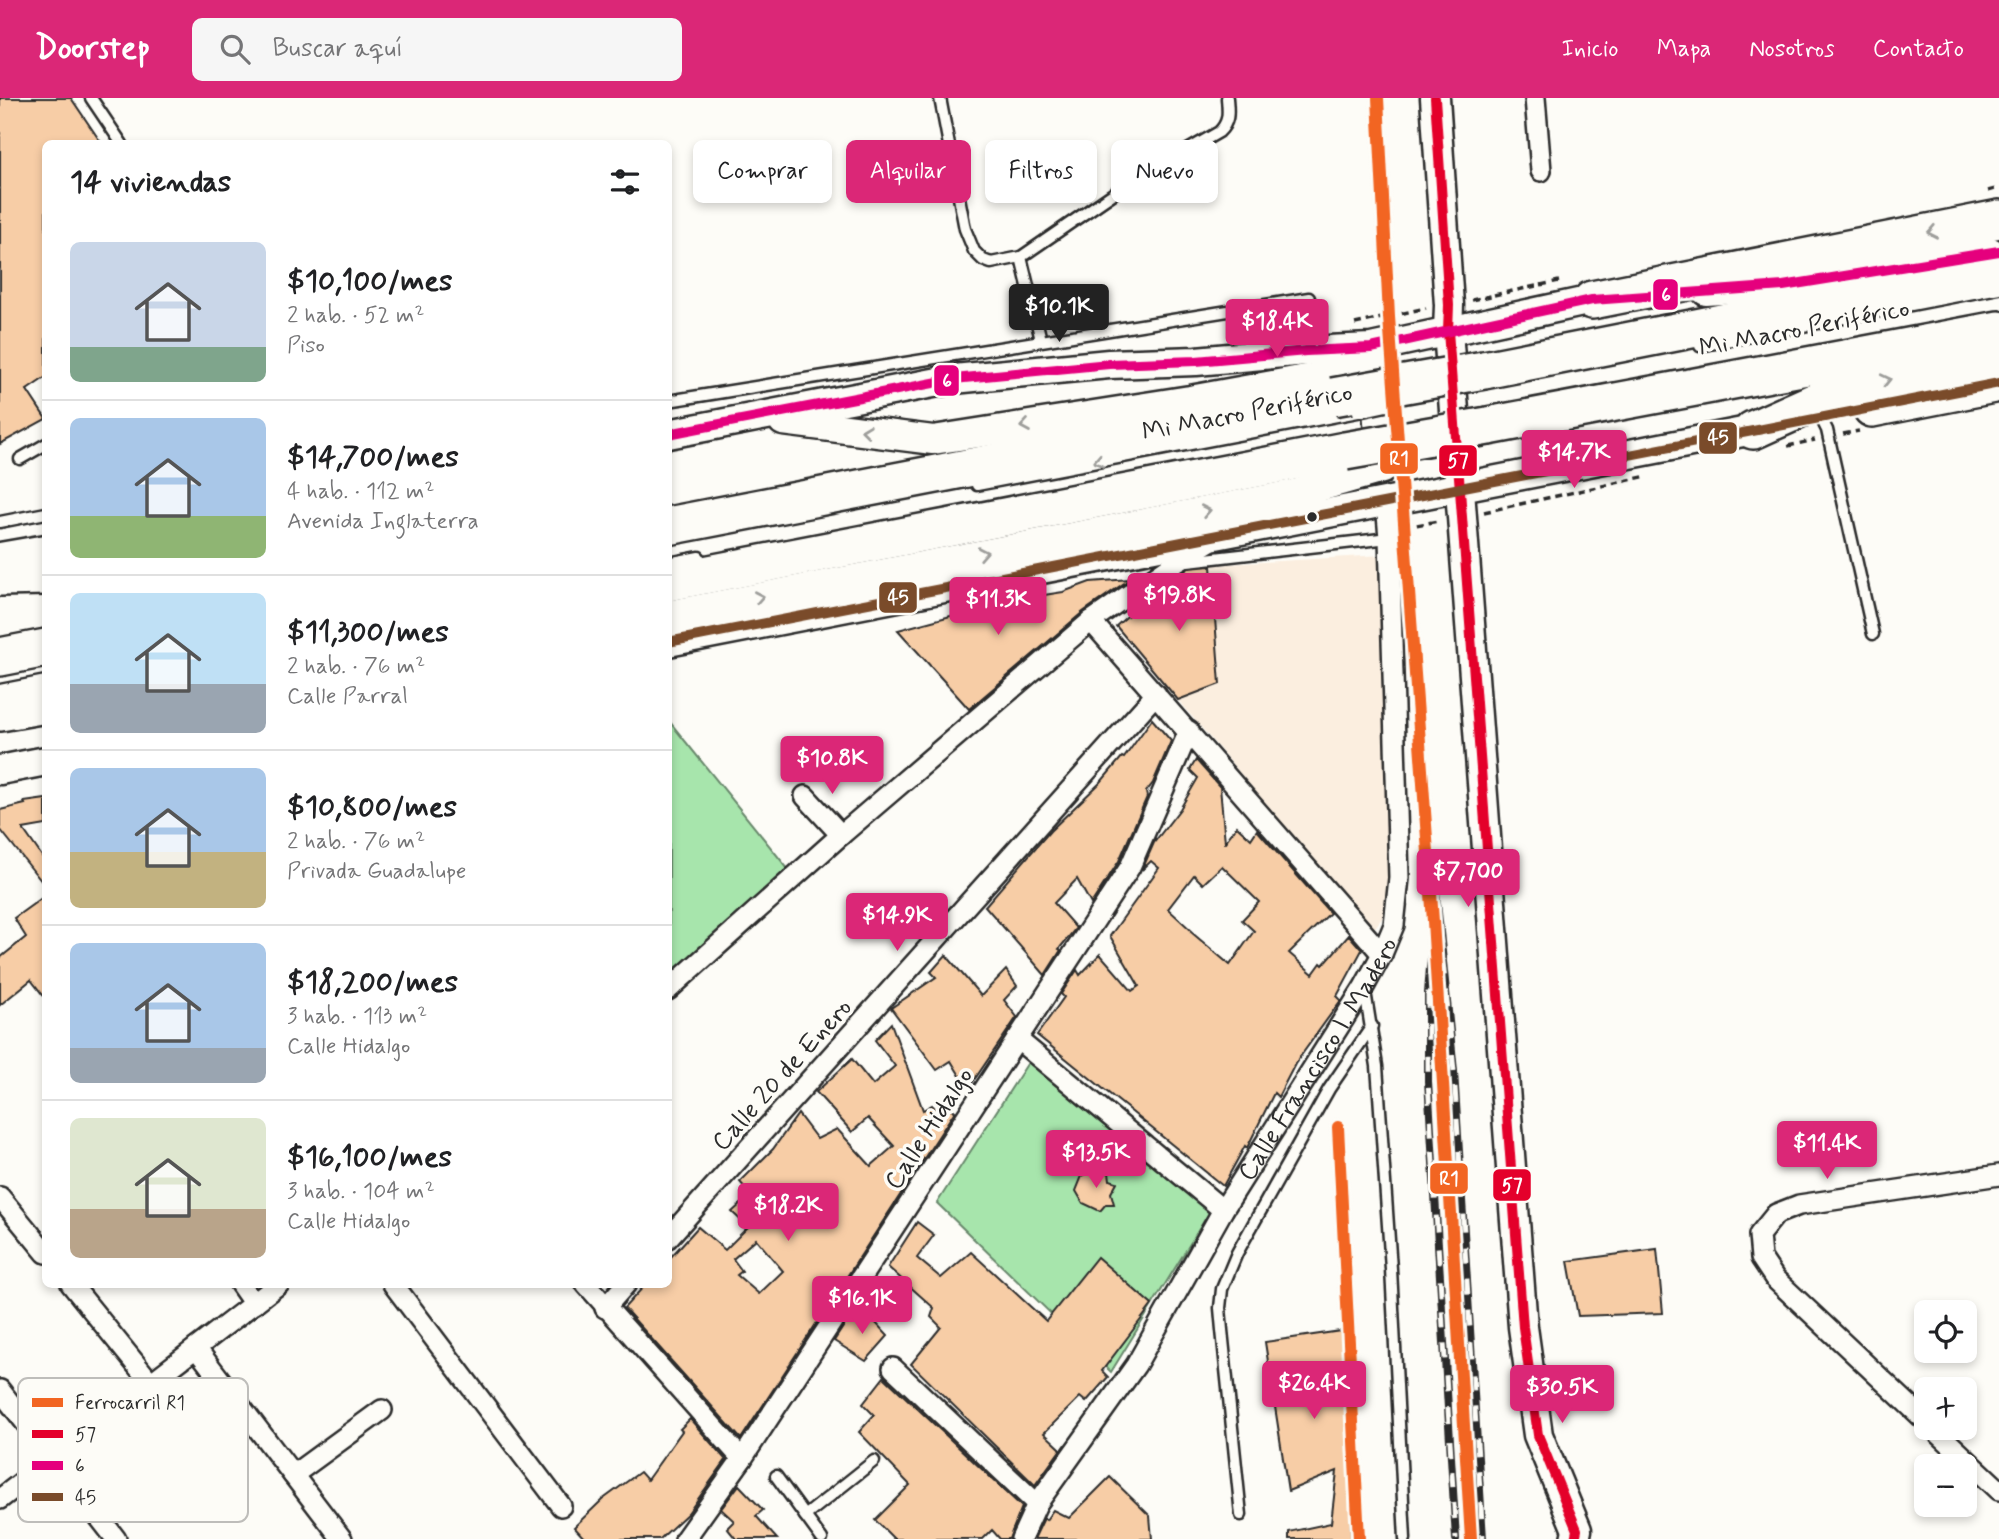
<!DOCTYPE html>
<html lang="es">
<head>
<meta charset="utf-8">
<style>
  body { margin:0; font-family:Mynerve,sans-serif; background:#f6f6f6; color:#202124; height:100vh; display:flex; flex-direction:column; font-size:26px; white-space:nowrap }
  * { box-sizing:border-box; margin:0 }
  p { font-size:23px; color:#757577 }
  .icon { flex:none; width:38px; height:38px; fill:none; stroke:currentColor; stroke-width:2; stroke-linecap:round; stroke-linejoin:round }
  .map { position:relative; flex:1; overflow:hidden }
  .side { position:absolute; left:42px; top:42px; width:630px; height:1148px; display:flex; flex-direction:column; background:#fff; border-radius:10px; box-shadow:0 4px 10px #0003 }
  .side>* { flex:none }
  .guide { position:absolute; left:693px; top:42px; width:665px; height:63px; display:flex; gap:14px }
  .buttons { position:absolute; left:1914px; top:1202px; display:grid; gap:14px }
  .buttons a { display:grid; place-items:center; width:63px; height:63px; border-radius:10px; background:#fff; box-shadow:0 4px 10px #0003; font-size:35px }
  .price { position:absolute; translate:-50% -60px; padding:0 16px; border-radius:7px; background:#db2777; color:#fff; font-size:23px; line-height:46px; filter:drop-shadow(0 2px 4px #0008) }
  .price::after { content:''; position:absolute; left:50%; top:42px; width:21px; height:16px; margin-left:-10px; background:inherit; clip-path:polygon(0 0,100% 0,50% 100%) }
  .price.on { background:#222; color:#fff }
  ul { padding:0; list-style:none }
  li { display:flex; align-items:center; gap:21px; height:175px; padding:0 28px }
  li+li { border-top:2px solid #e0e0e0 }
  li span { display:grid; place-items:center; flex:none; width:196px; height:140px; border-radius:10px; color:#555 }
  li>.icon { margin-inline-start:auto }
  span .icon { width:84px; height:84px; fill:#fffc; stroke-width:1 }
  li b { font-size:30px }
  h2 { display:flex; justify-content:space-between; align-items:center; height:84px; padding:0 28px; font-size:30px }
  .tag { padding:0 24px; border-radius:10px; background:#fff; box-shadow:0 4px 10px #0003; font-size:24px; line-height:63px }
  .tag.on { background:#db2777; color:#fff }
  header { display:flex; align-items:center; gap:42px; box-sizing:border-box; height:98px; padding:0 35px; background:#db2777; color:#fff }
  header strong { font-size:33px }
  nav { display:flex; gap:38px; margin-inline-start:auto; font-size:24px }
  .search { width:490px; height:63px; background:#f6f6f6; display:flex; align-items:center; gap:18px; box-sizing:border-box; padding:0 24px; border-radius:10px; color:#757577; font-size:26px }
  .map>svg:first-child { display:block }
</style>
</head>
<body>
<header>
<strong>Doorstep</strong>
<div class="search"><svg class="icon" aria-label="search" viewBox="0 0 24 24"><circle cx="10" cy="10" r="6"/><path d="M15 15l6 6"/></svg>Buscar aquí</div>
<nav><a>Inicio</a><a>Mapa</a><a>Nosotros</a><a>Contacto</a></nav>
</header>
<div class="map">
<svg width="1999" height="1441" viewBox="0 0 1999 1441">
  <rect width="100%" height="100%" fill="#fdfcf7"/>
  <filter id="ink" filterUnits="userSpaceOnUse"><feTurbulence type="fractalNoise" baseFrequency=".0143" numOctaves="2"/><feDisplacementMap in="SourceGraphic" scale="14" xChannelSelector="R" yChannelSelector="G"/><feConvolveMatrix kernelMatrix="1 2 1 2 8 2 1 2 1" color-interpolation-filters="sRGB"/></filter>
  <g filter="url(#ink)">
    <path fill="#fbeedf" d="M 1382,457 L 1392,807 L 1373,832 L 1178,602 L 1220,585 L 1211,467 Z"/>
    <g fill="#a7e5ac" stroke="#69886c" stroke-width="2">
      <path d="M 669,623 L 788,771 L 669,881 Z"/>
      <path d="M 1031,960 L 1212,1110 L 1111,1274 L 937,1105 Z"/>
    </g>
    <g fill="#f7cda6" stroke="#2b2b2b" stroke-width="2" fill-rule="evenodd">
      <path d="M 0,0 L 71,0 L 102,46 L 46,46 L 46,279 L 27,292 L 46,321 L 0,346 Z"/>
      <path d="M 1211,468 L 1220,586 L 1178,602 L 1116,528 L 1152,496 L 1183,474 L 1189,470 Z"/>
      <path d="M 1130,481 L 1083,514 L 969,611 L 898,532 L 1007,503 L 1063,494 L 1090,484 Z"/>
      <path d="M 1152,621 L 1171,643 L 1153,685 L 1146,694 L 1147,699 L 1119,763 L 1091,806 L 1077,781 L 1054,805 L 1076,830 L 1059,851 L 1061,852 L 1045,877 L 985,808 L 1050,733 L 1101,684 L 1122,659 L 1124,660 Z"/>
      <path d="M 1196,662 L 1220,689 L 1225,744 L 1237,728 L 1251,741 L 1257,732 L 1330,815 L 1289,855 L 1313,876 L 1321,865 L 1323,867 L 1349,837 L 1362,852 L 1337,898 L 1341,902 L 1295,966 L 1278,999 L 1274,995 L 1247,1050 L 1245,1048 L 1223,1088 L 1037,937 L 1064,899 L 1061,896 L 1077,872 L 1080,877 L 1100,856 L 1132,893 L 1139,888 L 1110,838 L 1159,770 L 1151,763 L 1142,772 L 1156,740 L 1156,742 L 1180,711 L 1198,680 L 1190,672 ZM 1222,768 L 1259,804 L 1242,822 L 1254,833 L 1230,867 L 1191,834 L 1192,833 L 1168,811 L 1194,777 L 1203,786 Z"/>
      <path d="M 46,701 L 46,727 L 23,731 L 46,764 L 46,789 L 0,731 L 0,712 L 25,706 L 24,704 Z"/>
      <path d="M 46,797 L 46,901 L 31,882 L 0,907 L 0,860 L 26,839 L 14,820 Z"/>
      <path d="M 946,857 L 981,898 L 1006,872 L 1017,888 L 1004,902 L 1017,919 L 968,991 L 951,963 L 937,972 L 891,910 L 936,879 L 931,874 Z"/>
      <path d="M 891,925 L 923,1012 L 932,1007 L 938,1013 L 945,1005 L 955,1013 L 741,1341 L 624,1210 L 646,1186 L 668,1186 L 668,1162 L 698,1129 L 725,1152 L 748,1129 L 732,1114 L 751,1097 L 740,1084 L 773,1051 L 798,1016 L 817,1041 L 837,1031 L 871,1068 L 894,1048 L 868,1020 L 852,1034 L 816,994 L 852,961 L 873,987 L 895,968 L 875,942 ZM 756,1141 L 783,1173 L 759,1196 L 737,1177 L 742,1173 L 733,1161 Z"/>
      <path d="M 1095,1071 L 1100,1076 L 1109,1074 L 1110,1082 L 1117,1084 L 1111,1095 L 1114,1106 L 1106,1106 L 1100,1113 L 1083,1105 L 1076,1093 L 1082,1078 Z"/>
      <path d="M 917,1124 L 934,1137 L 917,1160 L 941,1180 L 971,1154 L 1046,1223 L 1097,1159 L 1152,1207 L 1102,1273 L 1108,1279 L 1086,1304 L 1080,1299 L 1044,1335 L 1061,1351 L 1035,1387 L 911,1266 L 941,1229 L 931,1219 L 934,1210 L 888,1169 Z"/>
      <path d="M 1657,1151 L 1663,1215 L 1578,1218 L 1568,1163 Z"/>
      <path d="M 862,1210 L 888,1238 L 866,1263 L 834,1243 L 847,1223 L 852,1225 Z"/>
      <path d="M 1341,1233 L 1352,1367 L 1349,1368 L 1351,1441 L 1289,1441 L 1289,1434 L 1331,1425 L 1337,1373 L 1288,1393 L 1265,1244 Z"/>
      <path d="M 884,1279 L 1022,1409 L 1009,1441 L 1000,1441 L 992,1432 L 983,1441 L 894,1441 L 875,1422 L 910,1387 L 859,1334 L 874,1317 L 863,1306 Z"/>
      <path d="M 690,1321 L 726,1362 L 688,1415 L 660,1441 L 585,1441 L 574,1429 L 602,1402 L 640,1374 L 647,1382 L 682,1333 L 680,1331 Z"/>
      <path d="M 1110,1379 L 1150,1418 L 1152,1441 L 1034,1441 L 1044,1420 L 1046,1422 L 1053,1412 L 1069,1420 Z"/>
      <path d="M 739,1387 L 763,1412 L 756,1418 L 777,1441 L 736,1441 L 727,1430 L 734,1423 L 721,1411 Z"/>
    </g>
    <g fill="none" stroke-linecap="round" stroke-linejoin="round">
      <defs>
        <g id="lane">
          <path d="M 91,0 L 122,46"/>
          <path d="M 940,0 L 965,131 L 974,153 L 983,162 L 991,165 L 1021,159 L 1120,91 L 1219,34 C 1230,23 1228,14 1227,0"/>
          <path d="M 1021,159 L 1041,242"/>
          <path d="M 1700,248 L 1999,190"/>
          <path d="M 668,303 L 1309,200"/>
          <path d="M 1821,320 L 1827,332 L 1873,536"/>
          <path d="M 20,361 L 46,346"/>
          <path d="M 977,387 L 1358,314"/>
          <path d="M 0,424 L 46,415"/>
          <path d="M 1188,463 L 1389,440"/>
          <path d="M 668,465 L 699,459"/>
          <path d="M 0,592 L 46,583"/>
          <path d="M 1365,893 L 1377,968 L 1391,1171 L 1405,1441"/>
          <path d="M 776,1378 L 822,1441"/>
          <path d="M 1241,1417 L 1222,1232 L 1220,1210 L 1222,1191 L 1237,1155 L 1329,991 L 1372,928"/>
          <path d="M 805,1418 L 874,1363"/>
        </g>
        <g id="street">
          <path d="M 1535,0 L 1541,73"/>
          <path d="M 1091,523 L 1382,856"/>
          <path d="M 805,698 L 841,737"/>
          <path d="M 668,892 L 841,737 L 1091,523 L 1176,464 L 1209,444"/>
          <path d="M 1017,941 L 1223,1112"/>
          <path d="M 0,1099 L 46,1155"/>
          <path d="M 668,1140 L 1156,596"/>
          <path d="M 71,1186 L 151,1285"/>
          <path d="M 240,1186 L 254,1206"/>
          <path d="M 393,1186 L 561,1408"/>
          <path d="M 586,1186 L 742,1361"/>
          <path d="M 605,1210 L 626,1186"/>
          <path d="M 196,1250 L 342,1441"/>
          <path d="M 893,1270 L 1037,1406"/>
          <path d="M 0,1292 L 116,1441"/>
          <path d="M 1927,1324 L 1775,1181 L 1761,1160 L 1759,1137 L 1776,1116 L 1799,1107 L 1999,1077"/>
          <path d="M 1933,1330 L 1999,1392"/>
          <path d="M 293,1377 L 382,1312"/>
          <path d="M 0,1401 L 279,1186"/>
          <path d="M 685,1441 L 742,1361 L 1130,769 L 1189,633"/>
          <path id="s1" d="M 1021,1441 L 1037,1406 L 1136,1267 L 1223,1112 L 1364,889 L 1382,856 L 1394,827 L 1399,780 L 1389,440 L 1386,405"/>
        </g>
        <g id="secondary">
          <path d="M 1435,0 L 1449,207 L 1448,233 L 1523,1229 L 1538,1337 L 1577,1432 L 1575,1441"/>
          <path d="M 1706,193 L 1783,188 L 1991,154"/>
          <path d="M 1374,279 L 1382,368"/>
          <path d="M 783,323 L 933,342 L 1190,302 L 1373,269"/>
          <path d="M 668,336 L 954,281 L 1109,266 L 1196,263 L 1306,253 L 1371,250 L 1592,202 L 1609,200"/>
          <path d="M 0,459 L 46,451"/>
          <path d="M 668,517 L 1298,395 L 1382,371"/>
          <path d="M 668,544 L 1753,332"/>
          <path d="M 0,672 L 46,663"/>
        </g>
        <g id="highway">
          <path d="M 1592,202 L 1999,121"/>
          <path d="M 1484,272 L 1999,170"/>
          <path d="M 1872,310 L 1999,285"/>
          <path d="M 1488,328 L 1999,232"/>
          <path d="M 1753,332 L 1820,302 L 1865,288 L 1989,258"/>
          <path d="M 668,428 L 1333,299"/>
          <path d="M 0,479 L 46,478"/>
          <path d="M 668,484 L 1345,353"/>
          <path d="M 0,559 L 46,550"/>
          <path d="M 0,614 L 46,606"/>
        </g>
      </defs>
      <use href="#lane" stroke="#2b2b2b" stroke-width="15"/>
      <use href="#street" stroke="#2b2b2b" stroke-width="24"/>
      <use href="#secondary" stroke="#2b2b2b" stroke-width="33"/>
      <use href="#highway" stroke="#2b2b2b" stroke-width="42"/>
      <g stroke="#2b2b2b" stroke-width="3.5" stroke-dasharray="7 5" stroke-linecap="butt">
        <path d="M 1988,93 L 1999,90"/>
        <path d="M 1494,197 L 1559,183"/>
        <path d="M 1472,202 L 1495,197"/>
        <path d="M 1355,226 L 1426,210"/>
        <path d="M 1843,336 L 1859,333"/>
        <path d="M 1788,348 L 1815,342"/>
        <path d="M 1484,414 L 1647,378"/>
        <path d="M 1405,429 L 1438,423"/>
      </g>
      <use href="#lane" stroke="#fdfcf7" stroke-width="10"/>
      <use href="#street" stroke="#fdfcf7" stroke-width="19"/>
      <use href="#secondary" stroke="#fdfcf7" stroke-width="28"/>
      <use href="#highway" stroke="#fdfcf7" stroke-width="37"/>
      <defs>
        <g id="rail">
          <path d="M 1414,575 L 1454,973 L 1483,1441"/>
          <path d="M 1433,830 L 1428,895 L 1428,983 L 1456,1441"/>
          <path d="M 1338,1029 L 1359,1441"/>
        </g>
      </defs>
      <use href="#rail" stroke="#2b2b2b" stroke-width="8"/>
      <use href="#rail" stroke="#fdfcf7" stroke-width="5" stroke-dasharray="16" stroke-linecap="butt"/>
      <defs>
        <path id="lane-bridge" d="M 1358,314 L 1395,306"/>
        <g id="highway-bridge">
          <path d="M 1333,299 L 1484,272"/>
          <path d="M 1345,353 L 1488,328"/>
        </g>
      </defs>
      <use href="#lane-bridge" stroke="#2b2b2b" stroke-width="15" stroke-linecap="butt"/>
      <use href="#highway-bridge" stroke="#2b2b2b" stroke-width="42" stroke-linecap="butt"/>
      <use href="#lane-bridge" stroke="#fdfcf7" stroke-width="10"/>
      <use href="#highway-bridge" stroke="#fdfcf7" stroke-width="37"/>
      <defs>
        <path id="bus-1" d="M 1435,0 L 1449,207 L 1448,233 L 1523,1229 L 1538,1337 L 1577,1432 L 1575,1441"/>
        <path id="bus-2" d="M 668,336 L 954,281 L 1109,266 L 1196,263 L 1306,253 L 1371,250 L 1592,202 L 1783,188 L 1999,153"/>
        <path id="bus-3" d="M 668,544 L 1999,285"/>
      </defs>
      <use href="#bus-1" stroke="#fdfcf7" stroke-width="16"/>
      <use href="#bus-2" stroke="#fdfcf7" stroke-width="16"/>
      <use href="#bus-3" stroke="#fdfcf7" stroke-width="16"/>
      <use href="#bus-1" stroke="#e4002b" stroke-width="10"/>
      <use href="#bus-2" stroke="#e5007d" stroke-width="10"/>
      <use href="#bus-3" stroke="#7a4b2a" stroke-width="10"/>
      <defs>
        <g id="rail-1">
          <path d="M 1378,0 L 1389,219 L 1433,823 L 1471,1441"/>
          <path d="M 1338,1029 L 1359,1441"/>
        </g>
      </defs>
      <use href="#rail-1" stroke="#fdfcf7" stroke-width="18"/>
      <use href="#rail-1" stroke="#f26522" stroke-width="12"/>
    </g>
    <defs><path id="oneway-chevron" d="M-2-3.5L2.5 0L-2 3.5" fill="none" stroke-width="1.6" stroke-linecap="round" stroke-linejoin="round" transform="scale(1.75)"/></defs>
    <g stroke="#9e9e9b">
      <use href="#oneway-chevron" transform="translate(1932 134) rotate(169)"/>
      <use href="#oneway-chevron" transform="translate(1886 282) rotate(-13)"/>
      <use href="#oneway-chevron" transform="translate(1025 328) rotate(171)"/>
      <use href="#oneway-chevron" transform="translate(866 333) rotate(-173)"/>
      <use href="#oneway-chevron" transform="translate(1098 363) rotate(169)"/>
      <use href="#oneway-chevron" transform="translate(1206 413) rotate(-11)"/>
      <use href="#oneway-chevron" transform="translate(983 455) rotate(-11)"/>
      <use href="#oneway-chevron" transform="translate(759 499) rotate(-11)"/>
    </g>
  </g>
  <circle fill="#2b2b2b" stroke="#fdfcf7" stroke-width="2.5" cx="1312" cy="419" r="6"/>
  <g text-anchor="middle" stroke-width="7" stroke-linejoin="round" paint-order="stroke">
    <g font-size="26" fill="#2b2b2b" stroke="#fdfcf7">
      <text transform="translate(1804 229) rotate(-11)" y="9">Mi Macro Periférico</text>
      <text transform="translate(1247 313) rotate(-11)" y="9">Mi Macro Periférico</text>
      <text dy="9" stroke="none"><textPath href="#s1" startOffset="565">Calle Francisco I. Madero</textPath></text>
      <text transform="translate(781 976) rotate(-48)" y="9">Calle 20 de Enero</text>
      <text transform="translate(928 1030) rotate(-57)" y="9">Calle Hidalgo</text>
    </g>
  </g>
  <rect x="18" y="1280" width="230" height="144" rx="10" fill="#fdfcf7" stroke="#bebdba" stroke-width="2"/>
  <rect x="32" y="1300" width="31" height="9" fill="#f26522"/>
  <rect x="32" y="1332" width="31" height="8" fill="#e4002b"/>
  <rect x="32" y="1363" width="31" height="9" fill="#e5007d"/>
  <rect x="32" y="1395" width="31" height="8" fill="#7a4b2a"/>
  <g font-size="19" fill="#2b2b2b">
    <text x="75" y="1311">Ferrocarril R1</text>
    <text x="75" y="1343">57</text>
    <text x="75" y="1374">6</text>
    <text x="75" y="1406">45</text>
  </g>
  <g stroke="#fdfcf7" stroke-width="2.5">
    <rect x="1652" y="180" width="27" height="33" rx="7" fill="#e5007d"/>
    <rect x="933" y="266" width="27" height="33" rx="7" fill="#e5007d"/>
    <rect x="1698" y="323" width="40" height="34" rx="7" fill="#7a4b2a"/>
    <rect x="1379" y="344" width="40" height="33" rx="7" fill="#f26522"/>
    <rect x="1438" y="346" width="40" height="33" rx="7" fill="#e4002b"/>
    <rect x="878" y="483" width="40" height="33" rx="7" fill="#7a4b2a"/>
    <rect x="1429" y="1064" width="40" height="33" rx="7" fill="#f26522"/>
    <rect x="1492" y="1070" width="40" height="34" rx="7" fill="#e4002b"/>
  </g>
  <g font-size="19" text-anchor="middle" font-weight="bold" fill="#fff">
    <text x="1666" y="203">6</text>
    <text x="947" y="289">6</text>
    <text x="1718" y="346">45</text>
    <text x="1399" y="367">R1</text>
    <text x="1458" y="369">57</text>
    <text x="898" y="506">45</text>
    <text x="1449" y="1087">R1</text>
    <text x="1512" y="1094">57</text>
  </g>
</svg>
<div class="buttons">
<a><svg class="icon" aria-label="locate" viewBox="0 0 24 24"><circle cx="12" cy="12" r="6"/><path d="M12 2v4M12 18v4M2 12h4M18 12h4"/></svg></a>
<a>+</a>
<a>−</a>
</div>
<b class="price on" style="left:1059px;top:246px">$10.1K</b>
<b class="price" style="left:1277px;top:261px">$18.4K</b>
<b class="price" style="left:1574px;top:392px">$14.7K</b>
<b class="price" style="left:1179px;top:535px">$19.8K</b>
<b class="price" style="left:998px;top:539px">$11.3K</b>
<b class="price" style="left:832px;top:698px">$10.8K</b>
<b class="price" style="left:1468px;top:811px">$7,700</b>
<b class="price" style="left:897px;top:855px">$14.9K</b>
<b class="price" style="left:1827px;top:1083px">$11.4K</b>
<b class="price" style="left:1096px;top:1092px">$13.5K</b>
<b class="price" style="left:788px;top:1145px">$18.2K</b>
<b class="price" style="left:862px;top:1238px">$16.1K</b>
<b class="price" style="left:1314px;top:1323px">$26.4K</b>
<b class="price" style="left:1562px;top:1327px">$30.5K</b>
<div class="guide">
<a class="tag">Comprar</a>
<a class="tag on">Alquilar</a>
<a class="tag">Filtros</a>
<a class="tag">Nuevo</a>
</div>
<section class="side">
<h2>14 viviendas<svg class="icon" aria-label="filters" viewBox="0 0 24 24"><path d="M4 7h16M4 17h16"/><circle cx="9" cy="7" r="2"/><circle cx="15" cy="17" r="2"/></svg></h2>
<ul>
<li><span style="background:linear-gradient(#c9d6e8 75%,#7fa58c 0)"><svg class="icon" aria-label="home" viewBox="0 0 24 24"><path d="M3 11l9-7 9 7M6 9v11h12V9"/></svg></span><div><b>$10,100/mes</b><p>2 hab. · 52 m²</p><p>Piso</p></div></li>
<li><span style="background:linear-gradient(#a9c7e8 70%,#8fb573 0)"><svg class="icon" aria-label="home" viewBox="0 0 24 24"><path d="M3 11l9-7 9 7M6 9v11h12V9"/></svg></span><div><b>$14,700/mes</b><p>4 hab. · 112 m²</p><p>Avenida Inglaterra</p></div></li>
<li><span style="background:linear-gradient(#bfe0f5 65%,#9aa5b1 0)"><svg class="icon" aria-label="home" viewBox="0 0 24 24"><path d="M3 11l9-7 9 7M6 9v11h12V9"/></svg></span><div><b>$11,300/mes</b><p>2 hab. · 76 m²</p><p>Calle Parral</p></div></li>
<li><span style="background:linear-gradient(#a9c7e8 60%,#c2b280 0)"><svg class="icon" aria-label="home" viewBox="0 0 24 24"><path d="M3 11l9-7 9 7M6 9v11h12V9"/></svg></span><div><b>$10,800/mes</b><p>2 hab. · 76 m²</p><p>Privada Guadalupe</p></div></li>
<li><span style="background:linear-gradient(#a9c7e8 75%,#9aa5b1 0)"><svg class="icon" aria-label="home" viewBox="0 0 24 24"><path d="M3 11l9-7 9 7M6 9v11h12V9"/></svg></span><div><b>$18,200/mes</b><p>3 hab. · 113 m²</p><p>Calle Hidalgo</p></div></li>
<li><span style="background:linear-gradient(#dfe7d0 65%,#b9a48a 0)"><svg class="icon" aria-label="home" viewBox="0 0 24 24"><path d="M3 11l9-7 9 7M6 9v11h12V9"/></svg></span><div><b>$16,100/mes</b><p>3 hab. · 104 m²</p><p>Calle Hidalgo</p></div></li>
</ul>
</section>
</div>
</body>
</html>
